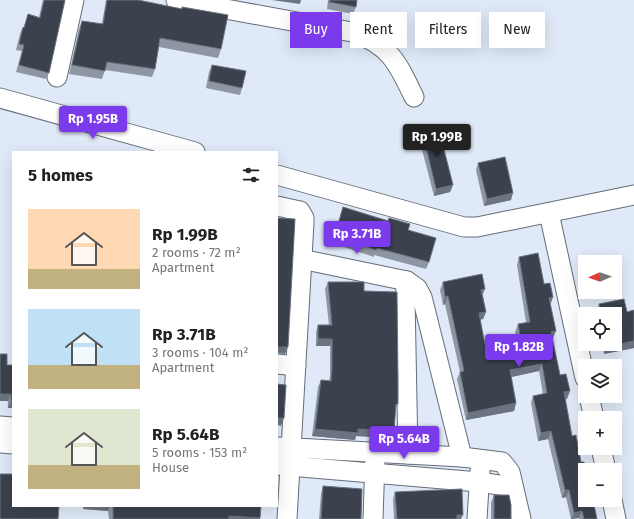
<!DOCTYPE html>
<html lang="en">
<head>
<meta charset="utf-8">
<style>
  body { margin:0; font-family:"Fira Sans",sans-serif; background:#f2f2f2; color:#222; height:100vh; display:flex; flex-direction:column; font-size:15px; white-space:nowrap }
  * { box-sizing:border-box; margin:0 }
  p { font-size:13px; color:#767676 }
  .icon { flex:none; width:22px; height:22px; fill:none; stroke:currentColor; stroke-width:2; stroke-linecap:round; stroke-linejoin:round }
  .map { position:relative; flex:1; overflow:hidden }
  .side { position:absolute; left:12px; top:151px; width:266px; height:356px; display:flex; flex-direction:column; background:#fff; border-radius:0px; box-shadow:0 4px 16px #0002 }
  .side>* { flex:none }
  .top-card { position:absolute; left:290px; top:12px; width:284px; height:36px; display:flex; gap:8px }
  .needle { width:26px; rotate:268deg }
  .fabs { position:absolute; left:578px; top:255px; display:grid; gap:8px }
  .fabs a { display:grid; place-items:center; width:44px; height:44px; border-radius:0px; background:#fff; box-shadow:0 4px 16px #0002; font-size:20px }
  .price { position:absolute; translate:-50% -34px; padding:0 9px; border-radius:4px; background:#7c3aed; color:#fff; font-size:13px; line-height:26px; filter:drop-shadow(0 1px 2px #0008) }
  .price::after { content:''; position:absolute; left:50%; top:24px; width:12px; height:9px; margin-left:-6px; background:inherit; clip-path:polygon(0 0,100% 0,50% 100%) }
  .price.selected { background:#222; color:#fff }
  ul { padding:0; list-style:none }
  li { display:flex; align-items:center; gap:12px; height:100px; padding:0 16px }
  li span { display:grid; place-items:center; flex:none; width:112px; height:80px; border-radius:0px; color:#555 }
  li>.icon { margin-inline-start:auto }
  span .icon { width:48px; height:48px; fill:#fffc; stroke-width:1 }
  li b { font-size:17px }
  h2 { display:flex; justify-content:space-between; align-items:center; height:48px; padding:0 16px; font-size:17px }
  .chip { padding:0 14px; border-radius:0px; background:#fff; box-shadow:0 4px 16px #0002; font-size:14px; line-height:36px }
  .chip.selected { background:#7c3aed; color:#fff }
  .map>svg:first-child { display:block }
</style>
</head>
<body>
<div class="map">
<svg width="634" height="519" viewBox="0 0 634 519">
  <rect width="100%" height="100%" fill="#dfe9f7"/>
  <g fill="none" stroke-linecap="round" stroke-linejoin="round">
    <defs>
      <g id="minor">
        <path d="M 176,0 L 352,32 C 389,44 398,63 414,97"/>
        <path d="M 57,77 L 74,0"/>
        <path d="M 0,98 L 195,152"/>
        <path d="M 277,175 L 464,227 L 477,227 L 634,195"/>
        <path d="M 277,206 L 300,211 L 304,218 L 304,223 L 287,519"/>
        <path d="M 549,213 L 585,378"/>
        <path d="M 301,259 L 407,281 L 417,288 L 422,297 L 462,457"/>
        <path d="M 407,281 L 405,297 L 408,454"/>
        <path d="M 277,364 L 296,366"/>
        <path d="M 589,396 L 594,418"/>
        <path d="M 0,426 L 13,427"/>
        <path d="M 0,443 L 13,444"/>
        <path d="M 277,447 L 462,457 L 502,462 L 510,472 L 521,519"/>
        <path d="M 601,448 L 606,470"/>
        <path d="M 277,465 L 479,482 L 513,487"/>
        <path d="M 612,500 L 616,519"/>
        <path d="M 373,519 L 375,460"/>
        <path d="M 477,519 L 480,471"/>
      </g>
    </defs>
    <use href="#minor" stroke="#646d79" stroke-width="21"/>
    <use href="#minor" stroke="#fff" stroke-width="19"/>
  </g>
  <g fill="#8d96a2">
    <path d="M 43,0 L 65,0 L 49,73 L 46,79 L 16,72 L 22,51 L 16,50 L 20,34 L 23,27 L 24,27 L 28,14 L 39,17 Z"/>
    <path d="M 106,0 L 138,0 L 181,9 L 182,7 L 221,49 L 218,58 L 159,47 L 155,69 L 152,77 L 105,70 L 102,79 L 69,74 L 79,29 L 82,21 L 102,24 Z"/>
    <path d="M 328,0 L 357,0 L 356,7 L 353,14 L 327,9 Z"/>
    <path d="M 212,65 L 242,88 L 240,95 L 206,88 L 209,72 Z"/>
    <path d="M 422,130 L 453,185 L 450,192 L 434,196 L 419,138 Z"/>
    <path d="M 478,163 L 511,200 L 484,206 L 476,170 Z"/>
    <path d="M 343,207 L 408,230 L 429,262 L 426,269 L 374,255 L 374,257 L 332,243 Z"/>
    <path d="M 519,257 L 544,284 L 553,297 L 550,305 L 556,331 L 552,338 L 560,375 L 567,399 L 565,399 L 572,436 L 581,462 L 597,519 L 579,519 L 579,518 L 571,519 L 566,497 L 562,498 L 548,439 L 538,441 L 531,403 L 533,396 L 543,394 L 539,371 L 511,377 L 516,403 L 514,411 L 466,420 L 457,379 L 460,372 L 445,304 L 443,305 L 440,290 L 443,282 L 483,295 L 486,312 L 483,319 L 480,320 L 485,345 L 492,353 L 518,347 L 515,332 L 518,324 L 526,322 L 517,265 Z"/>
    <path d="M 328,282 L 364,291 L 398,404 L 395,409 L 394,431 L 392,438 L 356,436 L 355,440 L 312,436 L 318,387 L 321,380 L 329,381 L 330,376 L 330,346 L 316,346 L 316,332 L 318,325 L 329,325 L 325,289 Z"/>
    <path d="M 624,299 L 627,312 L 634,310 L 634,348 L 604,354 L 602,344 L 615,344 L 615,314 L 597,314 L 597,311 L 599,304 Z"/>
    <path d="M 7,365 L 13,408 L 8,408 Z"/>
    <path d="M 323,486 L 361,519 L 319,519 L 321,494 Z"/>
    <path d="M 395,492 L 461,519 L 394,519 L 393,499 Z"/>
    <path d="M 494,495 L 511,519 L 491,519 L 491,503 Z"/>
    <path d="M 83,506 L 261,506 L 260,519 L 109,519 L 108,511 L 83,509 Z"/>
  </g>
  <g fill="#6c7481">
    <path d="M 272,0 L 301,0 L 300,4 Z"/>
    <path d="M 453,185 L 450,192 L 434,196 L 436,189 Z"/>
    <path d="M 513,193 L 511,200 L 484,206 L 487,199 Z"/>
    <path d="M 485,289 L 482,296 L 481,290 Z"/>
    <path d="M 448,296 L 445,304 L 443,305 L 445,297 Z"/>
    <path d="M 553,297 L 550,305 L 549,298 Z"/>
    <path d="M 486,312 L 483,319 L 476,320 L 479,313 Z"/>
    <path d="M 556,331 L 553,338 L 548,339 L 551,332 Z"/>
    <path d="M 318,339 L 332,339 L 330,346 L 316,346 Z"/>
    <path d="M 634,341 L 634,348 L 604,354 L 606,347 Z"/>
    <path d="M 277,347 L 288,347 L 285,354 L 277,353 Z"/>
    <path d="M 542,364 L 539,371 L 507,378 L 510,370 Z"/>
    <path d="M 570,391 L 567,399 L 561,400 L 564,392 Z"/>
    <path d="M 0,394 L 11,394 L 8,401 L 0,401 Z"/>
    <path d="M 11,401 L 13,401 L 13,408 L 8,408 Z"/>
    <path d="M 516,403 L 514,411 L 466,420 L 468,413 Z"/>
    <path d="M 277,418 L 284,418 L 281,426 L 277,425 Z"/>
    <path d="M 315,429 L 358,429 L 394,431 L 392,438 L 356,436 L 355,440 L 312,436 Z"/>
    <path d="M 551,431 L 548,439 L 538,441 L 541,433 Z"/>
    <path d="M 565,490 L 569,490 L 566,497 L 562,498 Z"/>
    <path d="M 84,506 L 110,506 L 108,511 L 83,509 Z"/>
    <path d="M 582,511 L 579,518 L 571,519 L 574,513 Z"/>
    <path d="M 457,515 L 463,515 L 461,519 L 455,519 Z"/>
    <path d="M 229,516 L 260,518 L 260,519 L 228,519 Z"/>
  </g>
  <g fill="#3b424e" stroke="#6c7481">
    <path d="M 44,0 L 65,0 L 49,73 L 19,65 L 24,45 L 19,44 L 23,27 L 24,28 L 28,14 L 40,18 Z"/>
    <path d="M 107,0 L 138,0 L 182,9 L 182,7 L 228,15 L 221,49 L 160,38 L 155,69 L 107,62 L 105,71 L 72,65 L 82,21 L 103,24 Z"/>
    <path d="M 330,0 L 357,0 L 356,7 L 329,2 Z"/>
    <path d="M 212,65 L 246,71 L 242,88 L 209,81 Z"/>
    <path d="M 438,126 L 453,185 L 436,189 L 422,130 Z"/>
    <path d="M 505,157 L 513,193 L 487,199 L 478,163 Z"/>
    <path d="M 343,207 L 388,221 L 389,218 L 410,224 L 408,230 L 436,238 L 429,262 L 377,248 L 376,250 L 335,235 Z"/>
    <path d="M 277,218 L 295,219 L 288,347 L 277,347 Z"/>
    <path d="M 538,253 L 544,284 L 550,283 L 553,297 L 549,298 L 556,331 L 551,332 L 560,375 L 566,374 L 570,391 L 564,392 L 572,436 L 576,435 L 581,462 L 584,462 L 586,470 L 585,470 L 585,500 L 593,500 L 597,519 L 584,519 L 582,511 L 574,513 L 569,490 L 565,490 L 551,431 L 541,433 L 533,396 L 547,393 L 542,364 L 510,370 L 516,403 L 468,413 L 460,372 L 464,371 L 448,296 L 445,297 L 443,282 L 482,274 L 485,289 L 481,290 L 486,312 L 479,313 L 485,345 L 490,344 L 492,353 L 522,347 L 518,324 L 530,322 L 519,257 Z"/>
    <path d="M 328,282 L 364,282 L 364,291 L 397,292 L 398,380 L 398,404 L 396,404 L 394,431 L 358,429 L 358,433 L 315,429 L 321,380 L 331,381 L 332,369 L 332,339 L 318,339 L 318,325 L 332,325 Z"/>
    <path d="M 624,299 L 627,312 L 634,310 L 634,341 L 606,347 L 606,344 L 615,344 L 615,314 L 601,314 L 599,304 Z"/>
    <path d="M 0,354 L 7,354 L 7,365 L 13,365 L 13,401 L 11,401 L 11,394 L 0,394 Z"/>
    <path d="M 277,384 L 286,385 L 284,418 L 277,418 Z"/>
    <path d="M 0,474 L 13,474 L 13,506 L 59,506 L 58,519 L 0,519 Z"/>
    <path d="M 323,486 L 362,489 L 361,519 L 321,519 Z"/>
    <path d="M 462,489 L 463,515 L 457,515 L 457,519 L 397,519 L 395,492 Z"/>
    <path d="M 494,495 L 509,495 L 511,505 L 511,519 L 494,519 Z"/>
    <path d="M 113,506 L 261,506 L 260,518 L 229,516 L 229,519 L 113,519 Z"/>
  </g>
</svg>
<div class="fabs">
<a><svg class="needle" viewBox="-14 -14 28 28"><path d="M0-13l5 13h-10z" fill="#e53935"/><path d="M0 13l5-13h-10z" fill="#767676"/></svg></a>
<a><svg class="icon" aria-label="locate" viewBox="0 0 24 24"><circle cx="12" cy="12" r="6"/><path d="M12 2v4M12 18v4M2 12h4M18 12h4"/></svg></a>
<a><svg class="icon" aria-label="layers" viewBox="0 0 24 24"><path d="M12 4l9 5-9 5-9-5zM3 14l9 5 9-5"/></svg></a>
<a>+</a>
<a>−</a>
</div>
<b class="price" style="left:93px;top:140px">Rp 1.95B</b>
<b class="price selected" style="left:437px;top:158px">Rp 1.99B</b>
<b class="price" style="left:357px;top:255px">Rp 3.71B</b>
<b class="price" style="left:519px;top:368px">Rp 1.82B</b>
<b class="price" style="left:404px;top:460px">Rp 5.64B</b>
<div class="top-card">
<a class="chip selected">Buy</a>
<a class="chip">Rent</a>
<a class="chip">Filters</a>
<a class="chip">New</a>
</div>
<section class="side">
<h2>5 homes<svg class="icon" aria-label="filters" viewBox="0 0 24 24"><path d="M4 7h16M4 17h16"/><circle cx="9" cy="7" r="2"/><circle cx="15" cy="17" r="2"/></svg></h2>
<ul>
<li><span style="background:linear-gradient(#ffd9b3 75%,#c2b280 0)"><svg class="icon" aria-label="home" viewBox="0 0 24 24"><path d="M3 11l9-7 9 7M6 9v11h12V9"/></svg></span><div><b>Rp 1.99B</b><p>2 rooms · 72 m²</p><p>Apartment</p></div></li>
<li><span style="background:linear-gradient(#bfe0f5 70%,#c2b280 0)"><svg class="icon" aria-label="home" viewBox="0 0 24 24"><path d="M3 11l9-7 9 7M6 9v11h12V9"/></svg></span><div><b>Rp 3.71B</b><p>3 rooms · 104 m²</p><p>Apartment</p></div></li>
<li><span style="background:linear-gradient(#dfe7d0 70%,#c2b280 0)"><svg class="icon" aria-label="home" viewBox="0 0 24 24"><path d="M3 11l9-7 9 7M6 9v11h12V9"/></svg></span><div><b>Rp 5.64B</b><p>5 rooms · 153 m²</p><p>House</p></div></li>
</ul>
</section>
</div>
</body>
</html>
